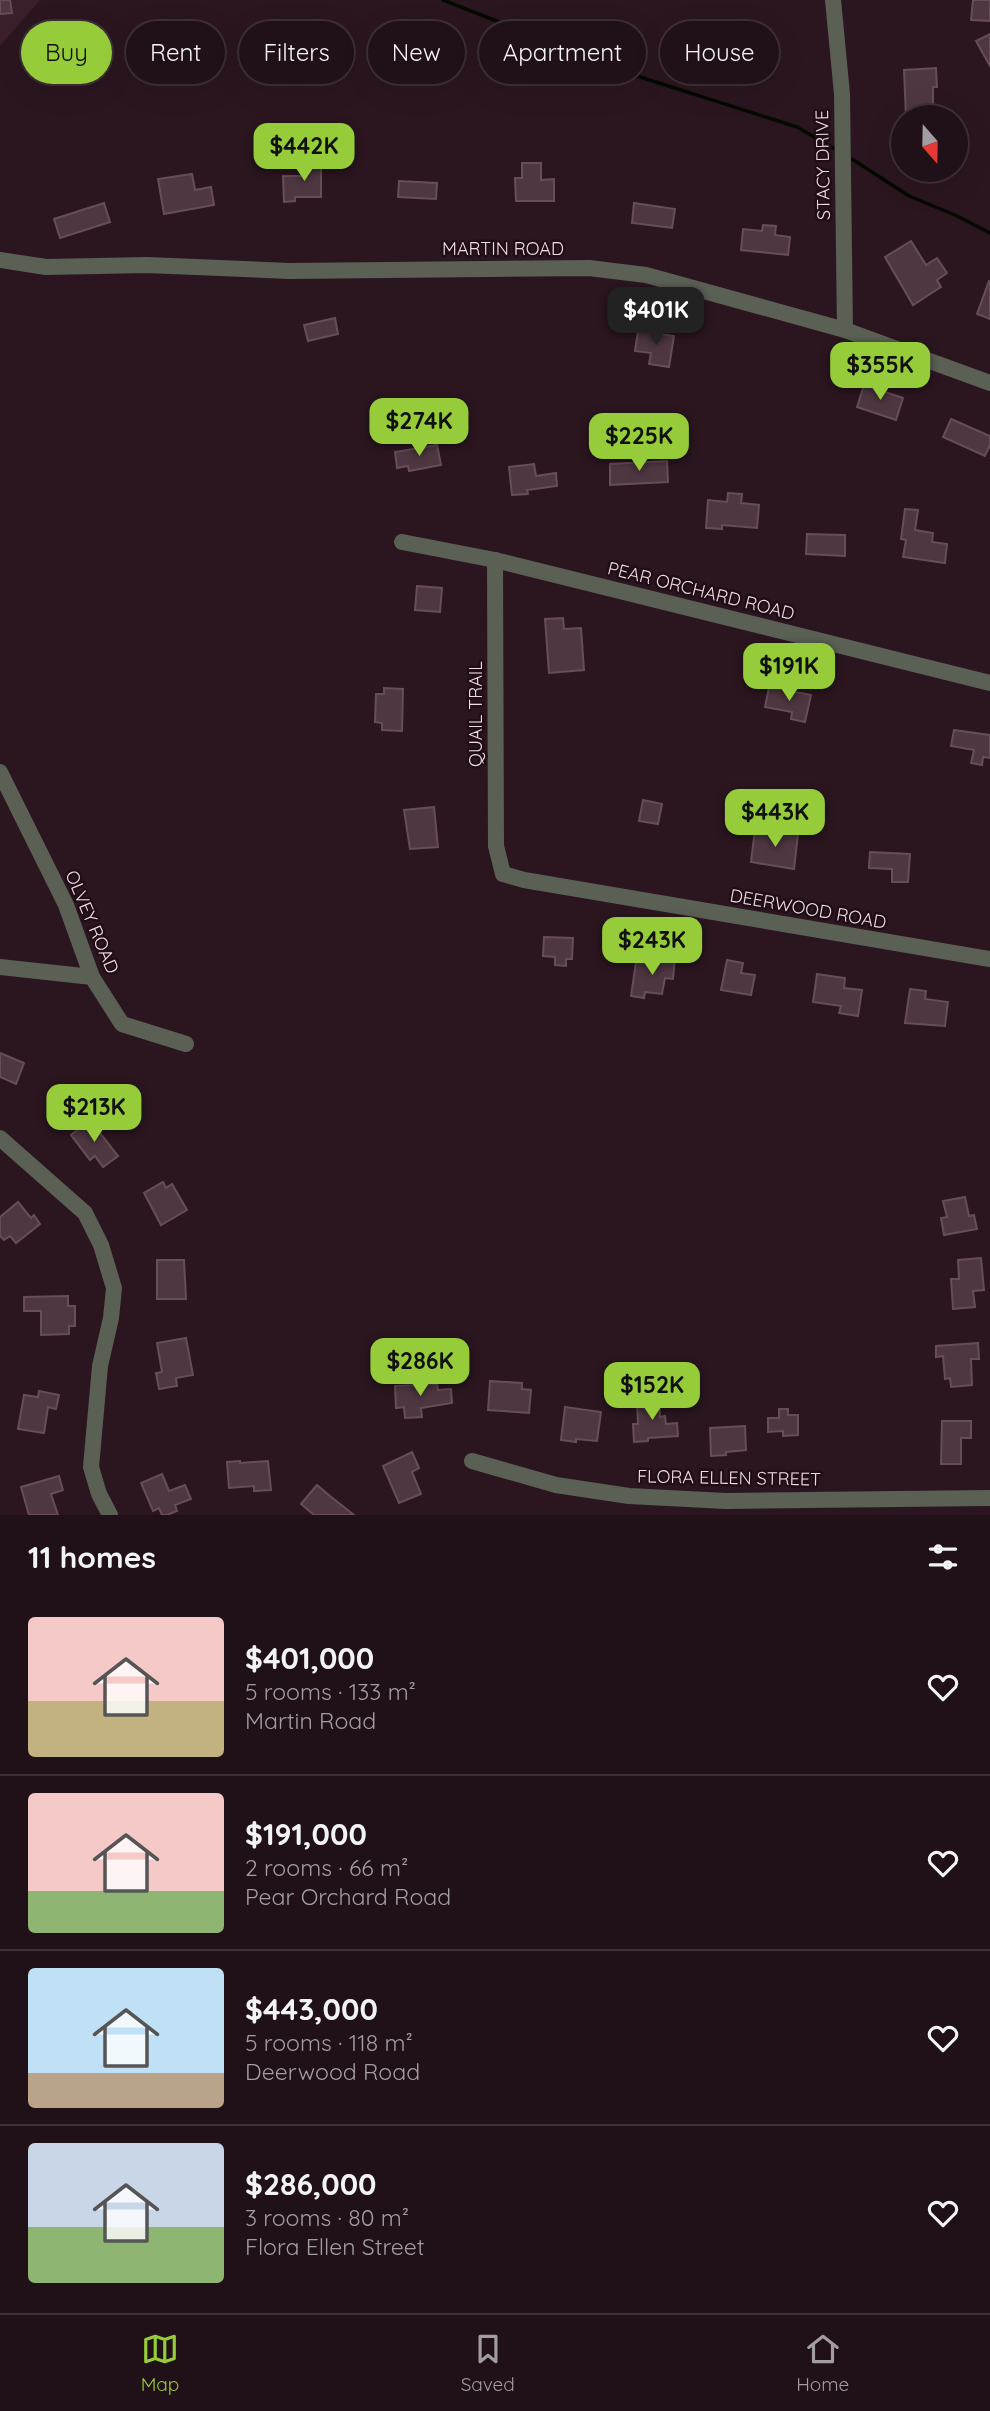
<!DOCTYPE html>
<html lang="en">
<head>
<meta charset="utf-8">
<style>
  body { margin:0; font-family:Quicksand,sans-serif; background:#2d1e25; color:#f1f3f6; height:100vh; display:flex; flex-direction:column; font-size:26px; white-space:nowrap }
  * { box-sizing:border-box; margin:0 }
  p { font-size:23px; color:#a29da2 }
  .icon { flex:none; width:38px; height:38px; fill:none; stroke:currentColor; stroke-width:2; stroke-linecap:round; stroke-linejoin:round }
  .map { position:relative; height:1515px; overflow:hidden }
  .sheet { display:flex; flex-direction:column; background:#201018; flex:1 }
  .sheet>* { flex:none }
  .top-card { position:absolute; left:21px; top:21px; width:948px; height:63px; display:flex; gap:14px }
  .needle { width:46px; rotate:160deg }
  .fabs { position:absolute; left:891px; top:105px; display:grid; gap:14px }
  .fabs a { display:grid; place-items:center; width:77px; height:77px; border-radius:50%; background:#201018; box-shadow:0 7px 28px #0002,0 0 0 2px #3d3037; font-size:35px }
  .price { position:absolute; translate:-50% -60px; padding:0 16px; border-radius:14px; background:#96cc39; color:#111; font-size:23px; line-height:46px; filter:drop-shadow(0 2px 4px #0008) }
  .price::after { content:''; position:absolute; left:50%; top:42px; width:21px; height:16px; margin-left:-10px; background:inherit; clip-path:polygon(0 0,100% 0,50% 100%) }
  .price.active { background:#222; color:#fff }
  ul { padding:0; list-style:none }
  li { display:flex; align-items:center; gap:21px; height:175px; padding:0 28px }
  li+li { border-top:2px solid #3d3037 }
  li span { display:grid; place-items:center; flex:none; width:196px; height:140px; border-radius:7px; color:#555 }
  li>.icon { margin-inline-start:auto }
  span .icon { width:84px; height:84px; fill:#fffc; stroke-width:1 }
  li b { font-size:30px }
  h2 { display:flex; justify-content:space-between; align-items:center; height:84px; padding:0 28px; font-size:30px }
  .chip { padding:0 24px; border-radius:32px; background:#201018; box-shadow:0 7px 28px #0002,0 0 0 2px #3d3037; font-size:24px; line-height:63px }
  .chip.active { background:#96cc39; color:#111 }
  .dock { display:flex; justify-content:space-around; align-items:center; height:98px; border-top:2px solid #3d3037; background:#201018; font-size:19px; color:#a29da2 }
  .dock a { display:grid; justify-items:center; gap:4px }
  .dock .active { color:#96cc39 }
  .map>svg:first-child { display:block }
</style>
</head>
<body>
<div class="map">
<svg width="990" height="1515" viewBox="0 0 990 1515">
  <rect width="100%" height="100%" fill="#2b1620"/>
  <path fill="#3a1e2b" d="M 0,0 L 40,0 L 0,46 Z"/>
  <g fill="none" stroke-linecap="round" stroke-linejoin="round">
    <g stroke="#040a00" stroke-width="3.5">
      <path d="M 443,0 L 637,76 L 797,127 L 833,148"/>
      <path d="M 852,159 L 909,196 L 955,215 L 990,233"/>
    </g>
  </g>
  <g fill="#4f3741" stroke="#674d58" stroke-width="2">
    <path d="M 0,0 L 10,0 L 12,13 L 0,14 Z"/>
    <path d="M 973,0 L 990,0 L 990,21 L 971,20 Z"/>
    <path d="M 990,34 L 990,66 L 976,41 Z"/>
    <path d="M 936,68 L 937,87 L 933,87 L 933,108 L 925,108 L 925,117 L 906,117 L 904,70 Z"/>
    <path d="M 321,163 L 321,197 L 295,197 L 295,201 L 284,202 L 283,176 L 302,176 L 302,164 Z"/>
    <path d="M 522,163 L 541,163 L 541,180 L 554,179 L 554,201 L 516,201 L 515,178 L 522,178 Z"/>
    <path d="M 192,174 L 195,190 L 211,187 L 214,205 L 164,214 L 158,179 Z"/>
    <path d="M 399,181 L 437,183 L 436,199 L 398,197 Z"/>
    <path d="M 104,203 L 110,222 L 60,238 L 54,219 Z"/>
    <path d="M 634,203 L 675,209 L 672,228 L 632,223 Z"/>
    <path d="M 763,225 L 776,226 L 775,235 L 790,237 L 788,255 L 741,250 L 743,229 L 762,231 Z"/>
    <path d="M 911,241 L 926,265 L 937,258 L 947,273 L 937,280 L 941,287 L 913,305 L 885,257 Z"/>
    <path d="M 989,281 L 990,281 L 990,319 L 977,314 Z"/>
    <path d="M 335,318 L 338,334 L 308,341 L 304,325 Z"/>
    <path d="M 638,331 L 674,336 L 669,367 L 649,364 L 651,353 L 635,351 Z"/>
    <path d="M 864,385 L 903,398 L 896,420 L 857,407 Z"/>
    <path d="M 951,419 L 990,436 L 990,445 L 985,456 L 943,437 Z"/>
    <path d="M 437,445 L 441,465 L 409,471 L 408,466 L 397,468 L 395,452 Z"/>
    <path d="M 667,461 L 668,482 L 610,485 L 610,464 Z"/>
    <path d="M 534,464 L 536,476 L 556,473 L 557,486 L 527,490 L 528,494 L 512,495 L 509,467 Z"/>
    <path d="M 728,493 L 742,494 L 741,503 L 759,505 L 757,528 L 722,525 L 722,529 L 706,528 L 708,500 L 727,502 Z"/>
    <path d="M 905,509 L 918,510 L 915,530 L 933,533 L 932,542 L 947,544 L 945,563 L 903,557 L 906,540 L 901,539 Z"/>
    <path d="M 807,534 L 845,535 L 845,556 L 806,554 Z"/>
    <path d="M 417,586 L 442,588 L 440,612 L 415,610 Z"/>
    <path d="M 563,618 L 564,629 L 581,628 L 584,670 L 549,673 L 545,619 Z"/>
    <path d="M 769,687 L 811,695 L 805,722 L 791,719 L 792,712 L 765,707 Z"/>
    <path d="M 384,688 L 403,689 L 402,731 L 382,730 L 382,723 L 375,722 L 376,694 L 384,694 Z"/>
    <path d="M 954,730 L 990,735 L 990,758 L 983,757 L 982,765 L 971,763 L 974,750 L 951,746 Z"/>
    <path d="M 643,800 L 662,804 L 658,824 L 639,821 Z"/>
    <path d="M 434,807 L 438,847 L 410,849 L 404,810 Z"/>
    <path d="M 755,829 L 798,834 L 794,869 L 751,862 Z"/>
    <path d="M 870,852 L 910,854 L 908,882 L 892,882 L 892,869 L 869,868 Z"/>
    <path d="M 544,937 L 573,938 L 572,959 L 566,959 L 566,966 L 555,965 L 555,957 L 543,956 Z"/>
    <path d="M 660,956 L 675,958 L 673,979 L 665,978 L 662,994 L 645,992 L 644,998 L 631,996 L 636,962 L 659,965 Z"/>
    <path d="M 727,960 L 743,963 L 741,973 L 755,975 L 751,995 L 721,990 Z"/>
    <path d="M 817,974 L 845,978 L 844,988 L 862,990 L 858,1016 L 839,1013 L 841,1006 L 813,1002 Z"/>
    <path d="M 910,989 L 926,991 L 925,999 L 948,1002 L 945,1026 L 905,1023 Z"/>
    <path d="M 0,1053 L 24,1063 L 16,1084 L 0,1077 Z"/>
    <path d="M 90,1120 L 118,1156 L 103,1167 L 95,1156 L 90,1160 L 71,1135 Z"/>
    <path d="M 163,1182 L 166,1188 L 172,1184 L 187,1210 L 161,1225 L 144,1193 Z"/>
    <path d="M 965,1197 L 969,1216 L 974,1215 L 977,1229 L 944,1235 L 941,1218 L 947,1217 L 943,1201 Z"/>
    <path d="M 18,1202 L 31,1218 L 34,1215 L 40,1224 L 16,1243 L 10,1236 L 4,1240 L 0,1236 L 0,1217 Z"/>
    <path d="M 981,1258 L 984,1290 L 973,1291 L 975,1307 L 953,1309 L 951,1279 L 959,1279 L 958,1260 Z"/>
    <path d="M 157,1260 L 184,1260 L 186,1299 L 157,1299 Z"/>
    <path d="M 68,1296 L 68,1306 L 75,1306 L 75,1326 L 69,1326 L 69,1334 L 41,1335 L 41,1311 L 24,1311 L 24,1297 Z"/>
    <path d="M 186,1338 L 193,1375 L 176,1378 L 177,1386 L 159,1389 L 156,1373 L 162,1372 L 157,1343 Z"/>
    <path d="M 978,1343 L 979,1359 L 971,1359 L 972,1385 L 951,1387 L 950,1378 L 945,1379 L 943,1356 L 936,1357 L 936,1346 Z"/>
    <path d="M 490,1381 L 522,1383 L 522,1389 L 531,1390 L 529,1413 L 488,1410 Z"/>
    <path d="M 437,1384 L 438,1390 L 451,1389 L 452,1403 L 421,1408 L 422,1417 L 405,1418 L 404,1407 L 396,1408 L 395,1386 Z"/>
    <path d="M 39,1391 L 59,1395 L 56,1409 L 48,1407 L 44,1433 L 18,1429 L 24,1395 L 38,1397 Z"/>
    <path d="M 659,1399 L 660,1417 L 665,1416 L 666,1424 L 677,1423 L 678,1436 L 648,1438 L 648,1441 L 634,1442 L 633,1424 L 638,1424 L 637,1400 Z"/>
    <path d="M 565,1407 L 601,1412 L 597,1441 L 576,1439 L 576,1442 L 561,1440 Z"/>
    <path d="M 779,1409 L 788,1409 L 788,1415 L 798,1415 L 798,1435 L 783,1436 L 783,1431 L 768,1432 L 768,1418 L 779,1418 Z"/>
    <path d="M 942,1421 L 971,1421 L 971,1438 L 961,1438 L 961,1464 L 941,1464 Z"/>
    <path d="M 745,1426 L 746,1450 L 726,1452 L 726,1455 L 711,1456 L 710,1428 Z"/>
    <path d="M 412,1452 L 419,1468 L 412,1472 L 421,1494 L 399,1503 L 383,1466 Z"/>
    <path d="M 240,1461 L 240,1463 L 268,1461 L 271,1490 L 254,1491 L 254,1486 L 229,1488 L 227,1462 Z"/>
    <path d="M 162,1474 L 169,1491 L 185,1485 L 191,1499 L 175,1505 L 177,1511 L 167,1515 L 162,1515 L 159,1508 L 153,1511 L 141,1483 Z"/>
    <path d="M 59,1476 L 63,1490 L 51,1494 L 58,1515 L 29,1515 L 21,1487 Z"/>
    <path d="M 317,1485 L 330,1496 L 354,1515 L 314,1515 L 301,1504 Z"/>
  </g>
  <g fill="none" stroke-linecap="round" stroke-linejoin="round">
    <g stroke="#5b6055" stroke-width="16">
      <path d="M 833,0 L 842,94 L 845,330"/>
      <path d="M 0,260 L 46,267 L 147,265 L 289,271 L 589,268 L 646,275 L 845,330 L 990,383"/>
      <path d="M 402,542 L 495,560 L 990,683"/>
      <path d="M 495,560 L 496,846 L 503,874 L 524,880 L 990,959"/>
      <path d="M 0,772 L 66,905 L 92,977 L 122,1024 L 186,1044"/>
      <path d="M 0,967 L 92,977"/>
      <path d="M 0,1138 L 85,1213 L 101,1245 L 114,1288 L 111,1318 L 100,1366 L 91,1467 L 99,1494 L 110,1515"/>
      <path d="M 472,1461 L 556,1485 L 629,1496 L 726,1501 L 990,1498"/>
    </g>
  </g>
  <g text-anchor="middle" stroke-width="5" stroke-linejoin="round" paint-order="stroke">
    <g font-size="18" fill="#ecdde3" stroke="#210d16">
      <text transform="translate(823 165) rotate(-91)" y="6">STACY DRIVE</text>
      <text x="503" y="255">MARTIN ROAD</text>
      <text transform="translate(701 591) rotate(14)" y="6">PEAR ORCHARD ROAD</text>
      <text transform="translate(476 714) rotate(-90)" y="6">QUAIL TRAIL</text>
      <text transform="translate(808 909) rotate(10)" y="6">DEERWOOD ROAD</text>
      <text transform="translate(92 922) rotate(67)" y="6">OLVEY ROAD</text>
      <text transform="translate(729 1478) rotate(1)" y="6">FLORA ELLEN STREET</text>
    </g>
  </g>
</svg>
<div class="fabs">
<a><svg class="needle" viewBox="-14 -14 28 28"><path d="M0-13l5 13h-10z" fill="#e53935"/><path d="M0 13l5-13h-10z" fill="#a29da2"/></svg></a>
</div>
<b class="price" style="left:304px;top:183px">$442K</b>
<b class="price active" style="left:656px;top:347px">$401K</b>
<b class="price" style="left:880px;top:402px">$355K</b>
<b class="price" style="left:419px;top:458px">$274K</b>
<b class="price" style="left:639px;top:473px">$225K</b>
<b class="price" style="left:789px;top:703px">$191K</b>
<b class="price" style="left:775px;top:849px">$443K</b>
<b class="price" style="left:652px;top:977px">$243K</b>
<b class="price" style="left:94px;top:1144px">$213K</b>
<b class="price" style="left:420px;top:1398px">$286K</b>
<b class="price" style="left:652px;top:1422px">$152K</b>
<div class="top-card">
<a class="chip active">Buy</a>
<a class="chip">Rent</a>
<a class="chip">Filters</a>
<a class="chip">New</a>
<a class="chip">Apartment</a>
<a class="chip">House</a>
</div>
</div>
<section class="sheet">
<h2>11 homes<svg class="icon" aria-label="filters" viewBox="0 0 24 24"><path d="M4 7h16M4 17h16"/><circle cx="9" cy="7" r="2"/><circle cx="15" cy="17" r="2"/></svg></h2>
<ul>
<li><span style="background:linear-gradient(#f6c9c9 60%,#c2b280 0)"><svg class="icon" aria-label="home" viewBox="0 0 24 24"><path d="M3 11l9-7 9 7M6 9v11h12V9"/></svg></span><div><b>$401,000</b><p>5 rooms · 133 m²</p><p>Martin Road</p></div><svg class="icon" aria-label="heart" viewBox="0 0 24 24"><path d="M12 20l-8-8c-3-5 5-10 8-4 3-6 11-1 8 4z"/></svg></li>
<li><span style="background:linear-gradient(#f6c9c9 70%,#8fb573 0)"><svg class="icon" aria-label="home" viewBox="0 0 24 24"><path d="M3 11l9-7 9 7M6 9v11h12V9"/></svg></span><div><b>$191,000</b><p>2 rooms · 66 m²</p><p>Pear Orchard Road</p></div><svg class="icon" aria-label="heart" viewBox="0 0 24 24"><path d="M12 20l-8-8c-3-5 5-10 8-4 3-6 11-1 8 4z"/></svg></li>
<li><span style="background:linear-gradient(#bfe0f5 75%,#b9a48a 0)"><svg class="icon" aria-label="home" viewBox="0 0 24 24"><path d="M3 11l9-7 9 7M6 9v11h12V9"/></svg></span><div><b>$443,000</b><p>5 rooms · 118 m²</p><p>Deerwood Road</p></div><svg class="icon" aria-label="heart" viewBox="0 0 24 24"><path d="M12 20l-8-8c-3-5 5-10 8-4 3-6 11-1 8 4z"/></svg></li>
<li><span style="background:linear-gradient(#c9d6e8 60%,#8fb573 0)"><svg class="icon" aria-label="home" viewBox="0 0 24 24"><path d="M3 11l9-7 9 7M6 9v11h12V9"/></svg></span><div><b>$286,000</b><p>3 rooms · 80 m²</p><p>Flora Ellen Street</p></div><svg class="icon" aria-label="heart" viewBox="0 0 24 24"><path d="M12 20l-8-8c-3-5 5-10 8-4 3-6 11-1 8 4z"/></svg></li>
</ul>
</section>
<nav class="dock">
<a class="active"><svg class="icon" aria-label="map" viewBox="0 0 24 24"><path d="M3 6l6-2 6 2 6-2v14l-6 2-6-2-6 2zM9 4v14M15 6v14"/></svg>Map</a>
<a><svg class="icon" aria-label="saved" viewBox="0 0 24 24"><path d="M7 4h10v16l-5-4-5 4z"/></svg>Saved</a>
<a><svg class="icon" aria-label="home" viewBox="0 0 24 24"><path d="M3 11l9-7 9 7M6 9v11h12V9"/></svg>Home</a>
</nav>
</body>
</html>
